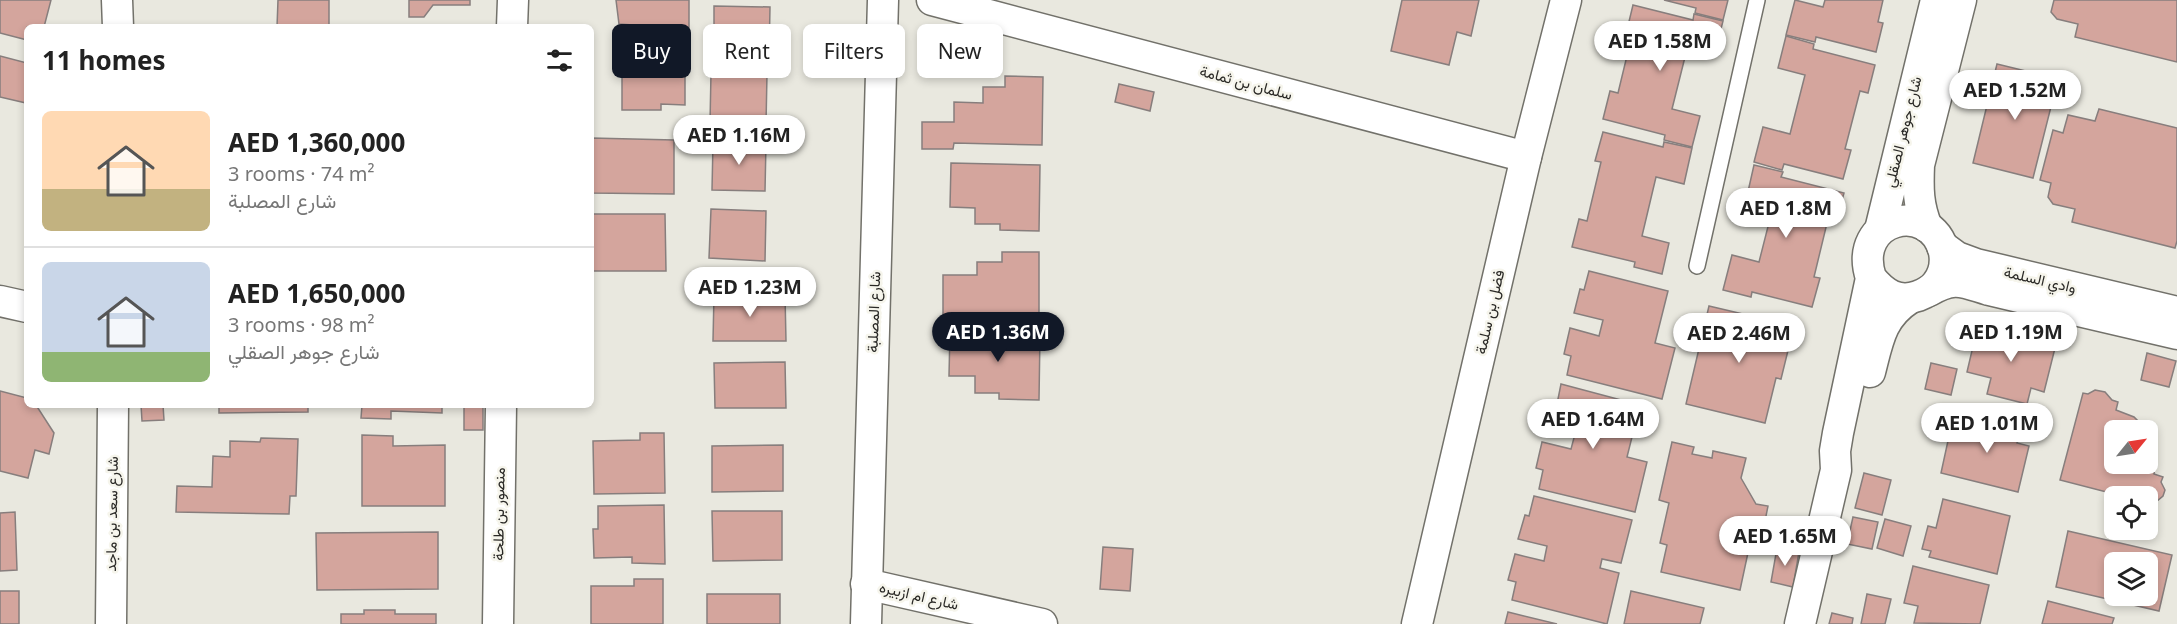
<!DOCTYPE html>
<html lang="en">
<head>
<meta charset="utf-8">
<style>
  body { margin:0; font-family:"Noto Sans",Vazirmatn,sans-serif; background:#f2f2f2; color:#222; height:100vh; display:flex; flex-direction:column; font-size:22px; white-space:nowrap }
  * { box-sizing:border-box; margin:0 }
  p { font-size:20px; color:#767676 }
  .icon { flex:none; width:33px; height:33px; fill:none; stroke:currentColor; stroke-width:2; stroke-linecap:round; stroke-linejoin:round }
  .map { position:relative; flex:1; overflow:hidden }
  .sheet { position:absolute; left:24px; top:24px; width:570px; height:384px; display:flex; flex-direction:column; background:#fff; border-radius:9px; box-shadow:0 3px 9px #0003 }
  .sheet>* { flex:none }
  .banner { position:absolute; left:612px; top:24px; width:570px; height:54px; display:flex; gap:12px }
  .needle { width:39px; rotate:60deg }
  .controls { position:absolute; left:2104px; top:420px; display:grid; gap:12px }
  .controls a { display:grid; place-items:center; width:54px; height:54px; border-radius:9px; background:#fff; box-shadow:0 3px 9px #0003; font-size:30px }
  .price { position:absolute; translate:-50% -51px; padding:0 14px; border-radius:21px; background:#fff; color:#222; font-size:20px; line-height:39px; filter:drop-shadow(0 2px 3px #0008) }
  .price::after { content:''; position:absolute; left:50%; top:36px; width:18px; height:14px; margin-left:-9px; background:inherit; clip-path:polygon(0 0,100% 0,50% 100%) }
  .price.current { background:#111827; color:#fff }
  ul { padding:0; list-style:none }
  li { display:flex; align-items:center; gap:18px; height:150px; padding:0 18px }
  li+li { border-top:2px solid #e0e0e0 }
  li span { display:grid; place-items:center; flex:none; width:168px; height:120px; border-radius:9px; color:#555 }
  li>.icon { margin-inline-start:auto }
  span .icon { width:72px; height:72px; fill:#fffc; stroke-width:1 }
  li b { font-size:26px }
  h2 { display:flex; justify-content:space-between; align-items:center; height:72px; padding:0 18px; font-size:26px }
  .tag { padding:0 21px; border-radius:9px; background:#fff; box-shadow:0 3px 9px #0003; font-size:21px; line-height:54px }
  .tag.current { background:#111827; color:#fff }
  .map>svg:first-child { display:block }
</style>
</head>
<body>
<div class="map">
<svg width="2177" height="624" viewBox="0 0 2177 624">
  <rect width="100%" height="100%" fill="#e9e8df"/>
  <g fill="#d4a59d" stroke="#877e7d" stroke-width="1.5" fill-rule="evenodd">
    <path d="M 0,0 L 51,0 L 44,27 L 27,27 L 27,40 L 0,33 Z"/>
    <path d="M 278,0 L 329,0 L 329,27 L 277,27 Z"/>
    <path d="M 409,0 L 470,0 L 470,5 L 433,5 L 424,17 L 409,17 Z"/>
    <path d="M 616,0 L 689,0 L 689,29 L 619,24 Z"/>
    <path d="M 1402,0 L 1479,0 L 1471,36 L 1457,32 L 1449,65 L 1391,51 Z"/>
    <path d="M 1664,0 L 1728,0 L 1723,20 L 1695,13 L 1696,8 Z"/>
    <path d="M 1795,0 L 1823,7 L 1825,0 L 1883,0 L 1878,22 L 1883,23 L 1876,52 L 1816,37 L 1815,42 L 1786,35 Z"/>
    <path d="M 2054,0 L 2177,0 L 2177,62 L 2075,37 L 2078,24 L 2057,19 L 2051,12 Z"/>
    <path d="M 1633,5 L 1693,20 L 1694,14 L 1723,21 L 1714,56 L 1687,49 L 1672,109 L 1700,116 L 1692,147 L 1664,140 L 1665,135 L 1603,119 L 1610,91 L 1618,93 L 1632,35 L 1626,34 Z"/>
    <path d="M 714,6 L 770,7 L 769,58 L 714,56 Z"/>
    <path d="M 1786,36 L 1814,44 L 1813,49 L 1875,65 L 1868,93 L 1860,91 L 1845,149 L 1851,150 L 1843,179 L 1784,164 L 1782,170 L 1754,162 L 1763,127 L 1790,134 L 1805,75 L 1778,68 Z"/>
    <path d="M 650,40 L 685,41 L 685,105 L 661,104 L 661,110 L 622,110 L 622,49 L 650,48 Z"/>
    <path d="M 0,56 L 27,63 L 26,103 L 0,97 Z"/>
    <path d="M 1997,64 L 2058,79 L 2033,178 L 1973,163 Z"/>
    <path d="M 711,73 L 767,74 L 766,124 L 710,123 Z"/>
    <path d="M 1005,76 L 1043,77 L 1042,145 L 954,143 L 953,149 L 922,149 L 922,122 L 954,122 L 954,102 L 983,103 L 983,87 L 1005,87 Z"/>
    <path d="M 1119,84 L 1154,92 L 1150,111 L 1115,102 Z"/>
    <path d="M 2099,109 L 2177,128 L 2177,241 L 2175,248 L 2072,222 L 2075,209 L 2053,204 L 2048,197 L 2051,183 L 2040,180 L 2053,130 L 2063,133 L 2068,115 L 2095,121 Z"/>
    <path d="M 1603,132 L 1663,147 L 1664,142 L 1692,148 L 1684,184 L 1656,177 L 1642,236 L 1669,243 L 1662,274 L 1634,267 L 1635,262 L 1572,247 L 1579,219 L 1587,221 L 1601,162 L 1595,161 Z"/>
    <path d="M 591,138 L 674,140 L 674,194 L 591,193 Z"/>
    <path d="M 713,142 L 766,143 L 765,191 L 712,190 Z"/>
    <path d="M 951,163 L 1040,165 L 1039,231 L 1000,230 L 1000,224 L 975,224 L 975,208 L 950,207 Z"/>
    <path d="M 1754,165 L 1783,172 L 1781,177 L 1844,193 L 1836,221 L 1828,219 L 1814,277 L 1820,278 L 1812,307 L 1752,292 L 1751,297 L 1723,290 L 1732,255 L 1759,262 L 1774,203 L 1747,196 Z"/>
    <path d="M 711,209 L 766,211 L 765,261 L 709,258 Z"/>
    <path d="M 591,214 L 665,214 L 666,271 L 591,271 Z"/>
    <path d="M 1002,252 L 1039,252 L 1039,318 L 943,318 L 943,275 L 977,275 L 977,262 L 1002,262 Z"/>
    <path d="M 1589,271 L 1668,291 L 1655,343 L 1675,348 L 1662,399 L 1567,375 L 1571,356 L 1564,354 L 1570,328 L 1599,336 L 1603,320 L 1574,313 L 1580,289 L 1584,290 Z"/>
    <path d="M 714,295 L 785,295 L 786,341 L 713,341 Z"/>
    <path d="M 1709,306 L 1794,326 L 1781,379 L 1776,378 L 1765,423 L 1686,404 Z"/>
    <path d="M 1978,325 L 2056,344 L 2044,392 L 2031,388 L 2027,404 L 1987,394 L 1991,378 L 1967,372 Z"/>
    <path d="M 950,332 L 1040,334 L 1039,400 L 999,399 L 999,393 L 975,393 L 975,376 L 949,376 Z"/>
    <path d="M 2147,353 L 2176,361 L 2169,387 L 2141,380 Z"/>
    <path d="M 785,362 L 786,408 L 715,408 L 714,363 Z"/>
    <path d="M 1931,363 L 1957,369 L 1951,395 L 1925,389 Z"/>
    <path d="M 1561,384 L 1640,405 L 1627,457 L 1647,462 L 1635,512 L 1539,489 L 1543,470 L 1536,468 L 1542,442 L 1571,449 L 1575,434 L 1546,427 L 1552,403 L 1557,404 Z"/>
    <path d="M 2095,390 L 2105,392 L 2112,400 L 2118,402 L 2116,410 L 2134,417 L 2147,430 L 2115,430 L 2115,464 L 2148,464 L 2149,432 L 2156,452 L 2154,474 L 2163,477 L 2161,482 L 2165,490 L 2163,496 L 2156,502 L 2155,505 L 2148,503 L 2148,496 L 2122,496 L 2060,480 L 2083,393 L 2088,394 Z"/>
    <path d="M 0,391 L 27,398 L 27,405 L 36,405 L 54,433 L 49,454 L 35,450 L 28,478 L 0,471 Z"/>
    <path d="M 141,405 L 163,405 L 164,420 L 142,421 Z"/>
    <path d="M 219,405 L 308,405 L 308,412 L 219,413 Z"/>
    <path d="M 362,405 L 442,405 L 442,413 L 391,411 L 391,419 L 361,418 Z"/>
    <rect x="464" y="405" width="19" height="25"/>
    <path d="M 1984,415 L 2021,424 L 2017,443 L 2029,446 L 2018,492 L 1941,473 L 1951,427 L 1979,433 Z"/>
    <path d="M 640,433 L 664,433 L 665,493 L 594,494 L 593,441 L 640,440 Z"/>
    <path d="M 362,435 L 393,436 L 393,446 L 445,445 L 445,506 L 362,506 Z"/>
    <path d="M 261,438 L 298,439 L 296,496 L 290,496 L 289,514 L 176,512 L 177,486 L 212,487 L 213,456 L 230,457 L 230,441 L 260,442 Z"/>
    <path d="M 1672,442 L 1694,447 L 1692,454 L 1712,458 L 1713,451 L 1746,458 L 1741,478 L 1756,504 L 1768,506 L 1762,536 L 1752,534 L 1740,590 L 1661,572 L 1667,545 L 1660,543 L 1669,503 L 1659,500 Z"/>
    <path d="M 783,445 L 783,491 L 712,492 L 712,446 Z"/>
    <path d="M 1864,473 L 1891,480 L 1882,515 L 1855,508 Z"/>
    <path d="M 1534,496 L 1632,520 L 1621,563 L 1602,559 L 1600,568 L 1619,573 L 1607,624 L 1512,600 L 1516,582 L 1508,580 L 1515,554 L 1544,561 L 1547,546 L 1518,539 L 1525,515 L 1529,516 Z"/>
    <path d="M 1943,499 L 2010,516 L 1997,574 L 1929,557 L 1931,551 L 1922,549 L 1928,526 L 1936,528 Z"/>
    <path d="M 664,505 L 665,564 L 632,563 L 632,557 L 594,558 L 593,529 L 598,529 L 598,506 Z"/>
    <path d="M 712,511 L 782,511 L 782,560 L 713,561 Z"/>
    <path d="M 15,512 L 17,570 L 0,571 L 0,513 Z"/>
    <path d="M 1853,517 L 1878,522 L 1872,549 L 1847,544 Z"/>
    <path d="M 1885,519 L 1911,526 L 1903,556 L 1877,548 Z"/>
    <path d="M 2068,531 L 2172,555 L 2159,611 L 2056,587 ZM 2115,562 L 2148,562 L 2148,596 L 2115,596 Z"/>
    <path d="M 438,532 L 438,589 L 317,590 L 316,533 Z"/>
    <path d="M 1103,547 L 1133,549 L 1130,591 L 1100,589 Z"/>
    <path d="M 1777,548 L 1799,552 L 1793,587 L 1771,582 Z"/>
    <path d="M 1913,566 L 1989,585 L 1980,624 L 1914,623 L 1918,606 L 1904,603 Z"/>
    <path d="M 634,579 L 663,579 L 663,624 L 591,624 L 591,586 L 634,586 Z"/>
    <rect x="0" y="591" width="19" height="33"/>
    <path d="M 1631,591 L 1704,608 L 1700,624 L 1624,624 Z"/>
    <rect x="707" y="594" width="73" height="30"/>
    <path d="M 1867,594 L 1891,599 L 1885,624 L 1861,624 Z"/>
    <path d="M 2048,601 L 2114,618 L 2112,624 L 2042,624 Z"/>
    <path d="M 364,610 L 395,610 L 395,614 L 436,614 L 436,624 L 341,624 L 341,614 L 364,614 Z"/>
    <path d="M 1508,612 L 1557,624 L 1505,624 Z"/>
    <path d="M 1832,613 L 1853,618 L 1852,624 L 1829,624 Z"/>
  </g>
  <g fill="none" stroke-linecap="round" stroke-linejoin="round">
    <defs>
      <path id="lane" d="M 1697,266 L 1757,0"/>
      <g id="street">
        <path d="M 117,0 L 118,27"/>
        <path d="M 932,0 L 1526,157"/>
        <path d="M 512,27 L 513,0"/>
        <path d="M 1927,227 C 1918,205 1918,189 1919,165 L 1961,0"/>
        <path d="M 1880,230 L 1936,0"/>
        <path d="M 1942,246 L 1957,257 L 1976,264 L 2177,312"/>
        <path d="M 1929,291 C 1955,276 1962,282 1989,290 L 2177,334"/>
        <path d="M 0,301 L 27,307"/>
        <path d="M 1870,372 C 1878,341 1881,317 1909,299"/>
        <path d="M 866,584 L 1042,624"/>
        <path d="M 111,624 L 113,405"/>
        <path d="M 498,624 L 501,405"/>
        <path d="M 866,624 L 883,0"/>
        <path d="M 1417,624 L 1526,157 L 1566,0"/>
        <path d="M 1800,624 L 1836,470 L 1835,451 L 1838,433 L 1871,278 C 1851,217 1931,199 1944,252 C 1946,263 1944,274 1937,283 C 1932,290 1926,293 1918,296 C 1898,303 1884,294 1871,278"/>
      </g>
    </defs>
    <use href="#lane" stroke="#72716a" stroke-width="18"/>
    <use href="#street" stroke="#72716a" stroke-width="33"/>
    <use href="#lane" stroke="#fff" stroke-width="15"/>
    <use href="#street" stroke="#fff" stroke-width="30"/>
  </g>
  <g text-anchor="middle" stroke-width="5" stroke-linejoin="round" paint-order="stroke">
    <g font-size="15" fill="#2a2926" stroke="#f6f5ec">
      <text transform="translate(1246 83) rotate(15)" y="5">سلمان بن ثمامة</text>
      <text transform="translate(1903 132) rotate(-76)" y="5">شارع جوهر الصقلي</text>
      <text transform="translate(2040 280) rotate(13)" y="5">وادي السلمة</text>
      <text transform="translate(874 312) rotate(-88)" y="5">شارع المصلبة</text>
      <text transform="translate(1490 312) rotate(-77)" y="5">فضل بن سلمة</text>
      <text transform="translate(112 514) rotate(-89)" y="5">شارع سعد بن ماجد</text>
      <text transform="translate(499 514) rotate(-89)" y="5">منصور بن طلحة</text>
      <text transform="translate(919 596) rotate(13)" y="5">شارع ام ازبيره</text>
    </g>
  </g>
</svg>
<div class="controls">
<a><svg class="needle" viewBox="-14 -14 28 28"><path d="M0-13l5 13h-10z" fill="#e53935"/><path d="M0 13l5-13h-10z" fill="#767676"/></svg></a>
<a><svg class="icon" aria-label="locate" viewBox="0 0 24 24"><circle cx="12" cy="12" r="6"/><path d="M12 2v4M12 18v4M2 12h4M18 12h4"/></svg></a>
<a><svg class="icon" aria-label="layers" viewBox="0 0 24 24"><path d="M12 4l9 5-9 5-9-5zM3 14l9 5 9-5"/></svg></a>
</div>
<b class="price" style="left:1660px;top:72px">AED 1.58M</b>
<b class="price" style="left:2015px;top:121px">AED 1.52M</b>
<b class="price" style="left:739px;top:166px">AED 1.16M</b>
<b class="price" style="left:1786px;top:239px">AED 1.8M</b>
<b class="price" style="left:750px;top:318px">AED 1.23M</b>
<b class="price current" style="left:998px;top:363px">AED 1.36M</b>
<b class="price" style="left:2011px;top:363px">AED 1.19M</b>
<b class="price" style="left:1739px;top:364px">AED 2.46M</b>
<b class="price" style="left:1593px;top:450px">AED 1.64M</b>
<b class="price" style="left:1987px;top:454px">AED 1.01M</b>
<b class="price" style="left:1785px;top:567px">AED 1.65M</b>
<div class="banner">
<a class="tag current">Buy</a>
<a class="tag">Rent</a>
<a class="tag">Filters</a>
<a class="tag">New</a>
</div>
<section class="sheet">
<h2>11 homes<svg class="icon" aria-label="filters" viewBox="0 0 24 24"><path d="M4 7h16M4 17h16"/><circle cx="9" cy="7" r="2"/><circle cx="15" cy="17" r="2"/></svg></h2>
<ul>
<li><span style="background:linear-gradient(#ffd9b3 65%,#c2b280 0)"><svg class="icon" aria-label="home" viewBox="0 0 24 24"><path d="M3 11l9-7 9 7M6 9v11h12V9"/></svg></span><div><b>AED 1,360,000</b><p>3 rooms · 74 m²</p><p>شارع المصلبة</p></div></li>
<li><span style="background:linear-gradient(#c9d6e8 75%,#8fb573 0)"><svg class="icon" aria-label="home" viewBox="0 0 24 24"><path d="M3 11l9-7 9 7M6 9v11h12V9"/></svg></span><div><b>AED 1,650,000</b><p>3 rooms · 98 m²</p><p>شارع جوهر الصقلي</p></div></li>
</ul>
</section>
</div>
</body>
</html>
